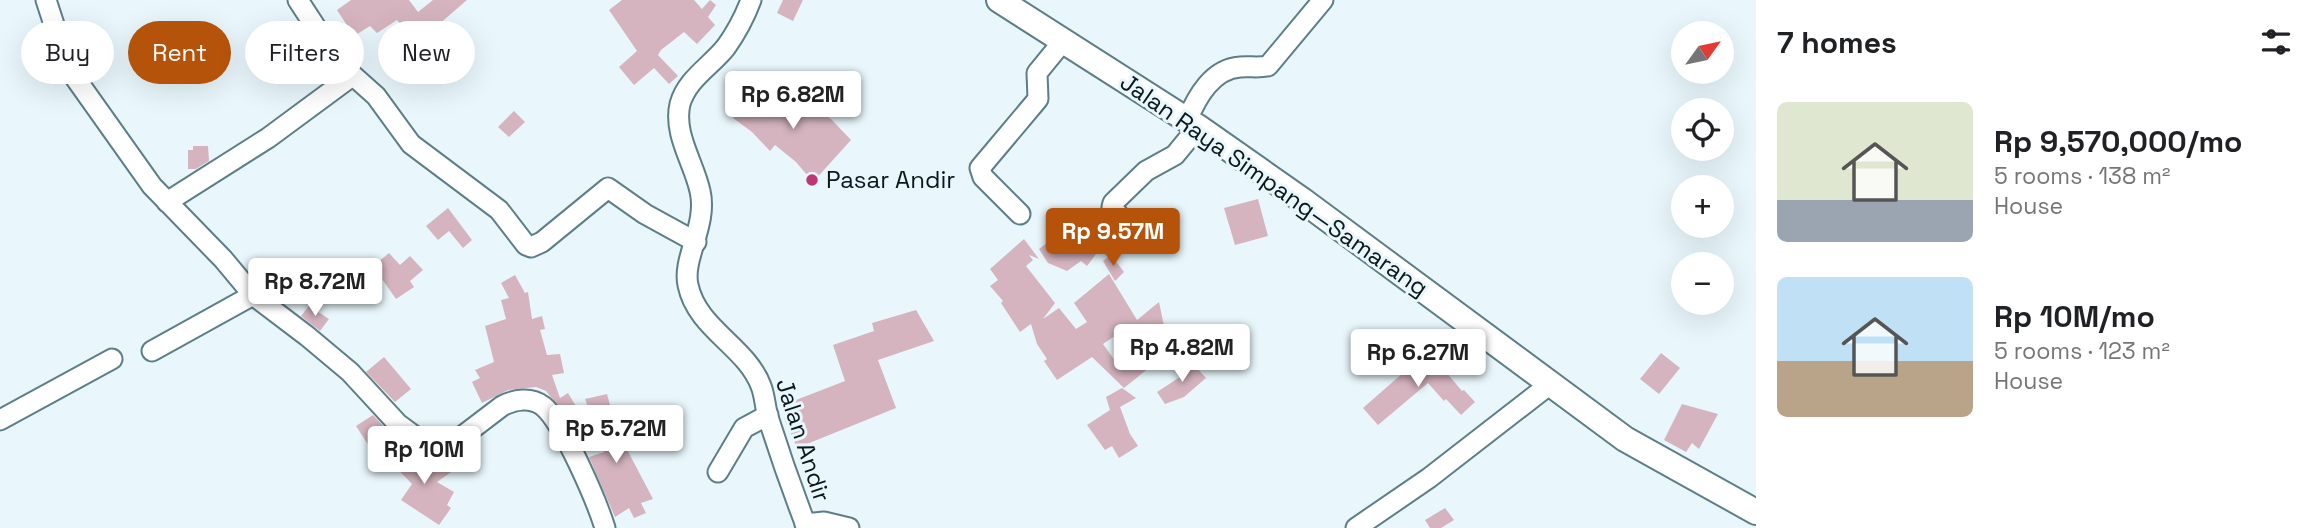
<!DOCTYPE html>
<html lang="en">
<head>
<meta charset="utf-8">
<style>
  body { margin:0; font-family:"Space Grotesk",sans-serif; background:#f6f6f6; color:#202124; height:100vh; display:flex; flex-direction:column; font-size:26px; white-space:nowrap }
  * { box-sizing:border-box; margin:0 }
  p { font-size:23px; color:#757577 }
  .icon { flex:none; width:38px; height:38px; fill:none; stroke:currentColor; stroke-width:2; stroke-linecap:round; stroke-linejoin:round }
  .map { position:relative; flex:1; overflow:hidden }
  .sheet { display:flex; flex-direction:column; background:#fff; width:560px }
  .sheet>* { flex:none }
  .guide { position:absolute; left:21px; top:21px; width:665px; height:63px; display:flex; gap:14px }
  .needle { width:46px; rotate:57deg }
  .tools { position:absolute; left:1671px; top:21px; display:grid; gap:14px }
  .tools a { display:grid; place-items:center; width:63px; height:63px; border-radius:50%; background:#fff; box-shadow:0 7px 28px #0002; font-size:35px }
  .price { position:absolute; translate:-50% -60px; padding:0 16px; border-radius:7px; background:#fff; color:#222; font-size:23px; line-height:46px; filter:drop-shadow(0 2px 4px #0008) }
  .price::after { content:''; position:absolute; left:50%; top:42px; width:21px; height:16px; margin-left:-10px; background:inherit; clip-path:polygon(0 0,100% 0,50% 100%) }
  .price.on { background:#b45309; color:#fff }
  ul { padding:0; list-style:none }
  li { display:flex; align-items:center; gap:21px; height:175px; padding:0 21px }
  li span { display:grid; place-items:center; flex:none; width:196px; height:140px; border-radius:10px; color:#555 }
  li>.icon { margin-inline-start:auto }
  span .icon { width:84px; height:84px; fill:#fffc; stroke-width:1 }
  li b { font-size:30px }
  h2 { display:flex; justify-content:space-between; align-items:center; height:84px; padding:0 21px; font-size:30px }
  .pill { padding:0 24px; border-radius:32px; background:#fff; box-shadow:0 7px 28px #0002; font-size:24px; line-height:63px }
  .pill.on { background:#b45309; color:#fff }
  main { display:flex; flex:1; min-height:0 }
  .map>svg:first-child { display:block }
</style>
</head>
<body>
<main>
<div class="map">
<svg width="1756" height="528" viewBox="0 0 1756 528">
  <rect width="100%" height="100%" fill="#e9f7fc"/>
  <g fill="#d5b4bf" fill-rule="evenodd">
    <path d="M 351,0 L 409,0 L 418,12 L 433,0 L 467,0 L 416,44 L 397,20 L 377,33 L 370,26 L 354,36 L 337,10 Z"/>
    <path d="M 622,0 L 694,0 L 702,9 L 710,0 L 716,5 L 708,17 L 715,25 L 697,44 L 684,32 L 661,50 L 658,55 L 678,76 L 669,84 L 654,68 L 634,85 L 619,67 L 637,51 L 609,10 Z"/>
    <path d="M 783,0 L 803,0 L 793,21 L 777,13 Z"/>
    <path d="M 768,82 L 807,116 L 814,108 L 831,119 L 851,140 L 813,182 L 796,162 L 775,145 L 770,151 L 752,132 L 733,118 Z"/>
    <path d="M 514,111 L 525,122 L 509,137 L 498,127 Z"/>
    <path d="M 193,146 L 208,146 L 209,161 L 196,169 L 188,169 L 188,150 L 193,150 Z"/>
    <path d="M 1258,199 L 1268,236 L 1235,245 L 1224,208 Z"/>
    <path d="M 448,208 L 472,240 L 463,248 L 449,231 L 438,240 L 426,226 Z"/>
    <path d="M 1087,220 L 1101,238 L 1093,244 L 1096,254 L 1087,266 L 1081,261 L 1067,271 L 1048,263 L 1039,249 L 1051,240 L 1056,247 L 1080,240 L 1078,227 Z"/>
    <path d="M 1024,239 L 1039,259 L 1029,255 L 1033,260 L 1026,266 L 1055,303 L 1043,319 L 1059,308 L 1076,329 L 1087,322 L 1074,303 L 1109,274 L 1137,320 L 1159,302 L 1165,331 L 1150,355 L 1155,363 L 1124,388 L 1092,357 L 1057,380 L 1044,361 L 1047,359 L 1037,344 L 1031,324 L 1020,332 L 1001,303 L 1003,301 L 990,286 L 998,280 L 990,269 ZM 1122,331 L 1135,353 L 1118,365 L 1103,344 Z"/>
    <path d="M 389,253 L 400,265 L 410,256 L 423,270 L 410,281 L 414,287 L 396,299 L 382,279 L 380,280 L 370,269 Z"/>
    <path d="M 1111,255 L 1124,272 L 1115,281 L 1103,261 Z"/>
    <path d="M 515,275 L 525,293 L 528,292 L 532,319 L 542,316 L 545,329 L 540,330 L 547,355 L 560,354 L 564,373 L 552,375 L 560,398 L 568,393 L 577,408 L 565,414 L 546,391 L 536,387 L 508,390 L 482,403 L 472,382 L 480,378 L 475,370 L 494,362 L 485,326 L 506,319 L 501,300 L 509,298 L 501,283 Z"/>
    <path d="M 309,306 L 329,319 L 320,331 L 301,316 Z"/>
    <path d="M 916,310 L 934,341 L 878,360 L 896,408 L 797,448 L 784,418 L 788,418 L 783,405 L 845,381 L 833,345 L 874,331 L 872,323 Z"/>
    <path d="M 1428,351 L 1462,391 L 1464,390 L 1475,402 L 1461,415 L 1446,399 L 1444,401 L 1428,383 L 1378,425 L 1363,408 Z"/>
    <path d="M 1661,353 L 1680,368 L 1659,394 L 1640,379 Z"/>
    <path d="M 384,357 L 411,389 L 395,402 L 366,372 Z"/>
    <path d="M 1189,360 L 1206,378 L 1184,397 L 1165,404 L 1157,392 L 1180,377 L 1177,372 Z"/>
    <path d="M 1122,388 L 1136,398 L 1120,407 L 1130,434 L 1138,446 L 1119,458 L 1112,446 L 1105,450 L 1087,425 L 1110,410 L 1106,397 Z"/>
    <path d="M 607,394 L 613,416 L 606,417 L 616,440 L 621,438 L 653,499 L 641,503 L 646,513 L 634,518 L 629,508 L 615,517 L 589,457 L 604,452 L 585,399 Z"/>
    <path d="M 1682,404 L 1718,414 L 1699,449 L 1692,443 L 1686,452 L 1664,440 Z"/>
    <path d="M 373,415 L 392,435 L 371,449 L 356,426 Z"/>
    <path d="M 403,446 L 429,473 L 448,462 L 454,470 L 437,482 L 454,492 L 447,505 L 451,508 L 439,525 L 401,500 L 412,484 L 389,460 Z"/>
    <path d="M 1445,508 L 1454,520 L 1441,528 L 1430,528 L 1425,520 Z"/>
  </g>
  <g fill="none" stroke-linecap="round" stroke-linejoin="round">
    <defs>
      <g id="minor">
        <path d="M 46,0 L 62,49 L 76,79 L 152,186 L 223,259 L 253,295 L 307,336 L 350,372 L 398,424 L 432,449 L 435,457 L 502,406 C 515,399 531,397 543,406 C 563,422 597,502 605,528"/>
        <path d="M 298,0 L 339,63 L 376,96 L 411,144 L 499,210 L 526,245 L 531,247 L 542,242 L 608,188 L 645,214 L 696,242"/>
        <path d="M 751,0 C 745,16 736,33 726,47 C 711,66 687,79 680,104 C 673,134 694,163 700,191 C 708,225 682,258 688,285 C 697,329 746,346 761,386 C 765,396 765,407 768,417 C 780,455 793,492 807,528"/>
        <path d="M 1187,120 C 1197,97 1212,69 1240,67 C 1250,66 1257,68 1268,66 L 1323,0"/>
        <path d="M 167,202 L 268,138 L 352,76"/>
        <path d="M 1020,214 L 983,177 L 980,168 L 1038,99 L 1037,73 L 1064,40"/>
        <path d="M 1127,226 L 1112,207 L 1113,203 L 1146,171 L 1175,155 L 1198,127"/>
        <path d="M 152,351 L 253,295"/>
        <path d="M 0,420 L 112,359"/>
        <path d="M 718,472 L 744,428 L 768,415"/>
        <path d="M 805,524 L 824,522 L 849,528"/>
        <path d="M 1356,528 L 1429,478 L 1549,385"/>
      </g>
      <path id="major" d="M 999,0 L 1198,127 L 1302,200 L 1625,439 L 1756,512"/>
    </defs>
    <use href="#minor" stroke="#5d7e88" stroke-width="23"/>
    <use href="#major" stroke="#5d7e88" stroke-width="28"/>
    <use href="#minor" stroke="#fff" stroke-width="19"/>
    <use href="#major" stroke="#fff" stroke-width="24"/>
  </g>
  <circle fill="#bd3777" stroke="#e9f7fc" stroke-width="2.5" cx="812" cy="180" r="7"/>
  <g text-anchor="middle" stroke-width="6" stroke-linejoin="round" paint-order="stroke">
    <g font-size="24" fill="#0a171b" stroke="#e9f7fc" text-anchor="start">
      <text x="826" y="188">Pasar Andir</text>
    </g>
    <g font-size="24" fill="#0a171b" stroke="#e9f7fc">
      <text transform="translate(1274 185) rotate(35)" y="8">Jalan Raya Simpang—Samarang</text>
      <text transform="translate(803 440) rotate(72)" y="8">Jalan Andir</text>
    </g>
  </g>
</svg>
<div class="tools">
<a><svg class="needle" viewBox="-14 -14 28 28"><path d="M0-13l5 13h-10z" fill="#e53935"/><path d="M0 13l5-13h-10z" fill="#757577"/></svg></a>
<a><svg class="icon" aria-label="locate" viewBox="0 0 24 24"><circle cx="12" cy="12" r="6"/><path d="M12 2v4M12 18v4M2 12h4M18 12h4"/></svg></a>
<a>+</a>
<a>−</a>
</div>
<b class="price" style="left:793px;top:131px">Rp 6.82M</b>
<b class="price on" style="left:1113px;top:268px">Rp 9.57M</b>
<b class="price" style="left:315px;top:318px">Rp 8.72M</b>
<b class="price" style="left:1182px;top:384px">Rp 4.82M</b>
<b class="price" style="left:1418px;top:389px">Rp 6.27M</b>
<b class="price" style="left:616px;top:465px">Rp 5.72M</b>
<b class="price" style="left:424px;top:486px">Rp 10M</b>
<div class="guide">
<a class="pill">Buy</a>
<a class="pill on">Rent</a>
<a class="pill">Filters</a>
<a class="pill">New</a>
</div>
</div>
<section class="sheet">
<h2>7 homes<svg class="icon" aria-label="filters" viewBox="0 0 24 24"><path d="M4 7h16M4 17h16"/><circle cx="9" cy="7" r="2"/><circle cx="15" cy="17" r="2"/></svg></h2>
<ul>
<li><span style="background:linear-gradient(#dfe7d0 70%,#9aa5b1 0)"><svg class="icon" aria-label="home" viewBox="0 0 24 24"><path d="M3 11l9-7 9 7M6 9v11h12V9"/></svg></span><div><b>Rp 9,570,000/mo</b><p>5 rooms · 138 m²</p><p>House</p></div></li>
<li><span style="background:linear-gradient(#bfe0f5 60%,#b9a48a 0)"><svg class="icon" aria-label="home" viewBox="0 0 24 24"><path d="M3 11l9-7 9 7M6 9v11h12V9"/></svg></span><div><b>Rp 10M/mo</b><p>5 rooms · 123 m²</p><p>House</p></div></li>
</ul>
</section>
</main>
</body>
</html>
